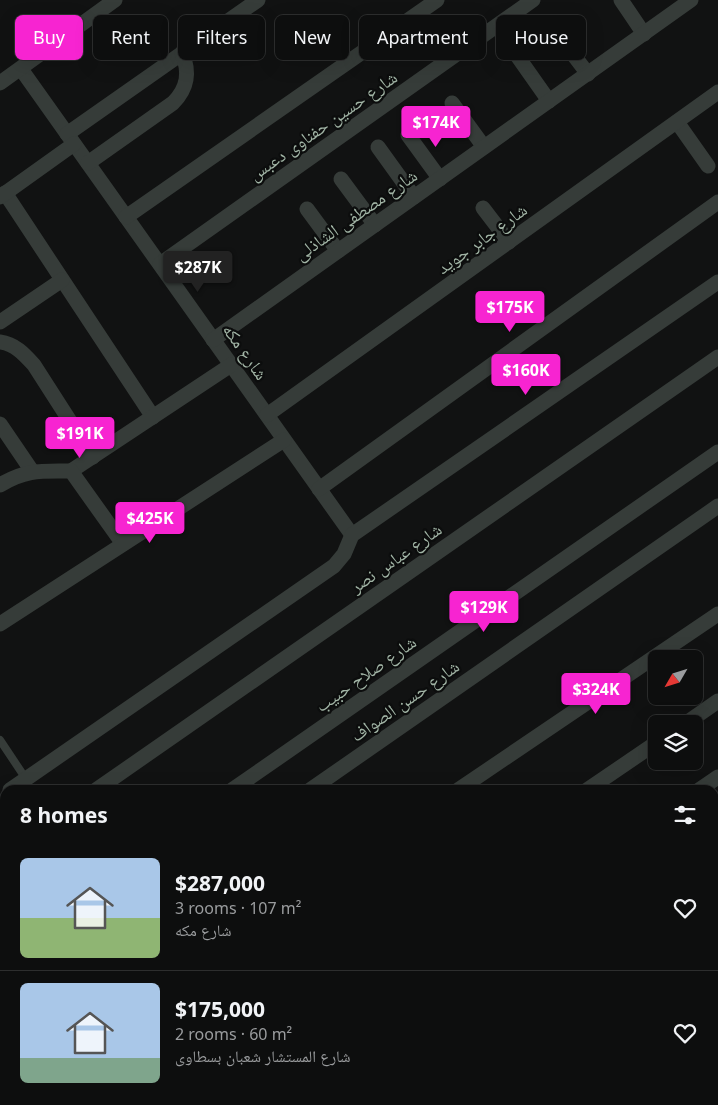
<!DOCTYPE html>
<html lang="en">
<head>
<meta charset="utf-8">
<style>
  body { margin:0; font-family:"Noto Sans","Noto Naskh Arabic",sans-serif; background:#161717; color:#f1f3f6; height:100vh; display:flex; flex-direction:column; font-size:19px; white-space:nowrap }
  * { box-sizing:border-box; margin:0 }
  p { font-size:16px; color:#9a9c9e }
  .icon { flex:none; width:28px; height:28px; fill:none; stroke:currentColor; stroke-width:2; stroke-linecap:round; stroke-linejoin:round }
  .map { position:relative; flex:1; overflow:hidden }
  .side { position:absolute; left:0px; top:785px; width:719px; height:320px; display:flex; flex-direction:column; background:#0d0e0e; border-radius:15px 15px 0 0; box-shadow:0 5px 20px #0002,0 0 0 1px #2d2e2e }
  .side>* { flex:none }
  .guide { position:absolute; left:15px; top:15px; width:689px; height:45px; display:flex; gap:10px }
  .needle { width:32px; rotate:231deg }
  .controls { position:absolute; left:648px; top:650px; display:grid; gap:10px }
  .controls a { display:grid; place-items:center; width:55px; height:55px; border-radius:8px; background:#0d0e0e; box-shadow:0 5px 20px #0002,0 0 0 1px #2d2e2e; font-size:25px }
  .price { position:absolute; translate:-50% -42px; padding:0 11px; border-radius:5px; background:#f724d1; color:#fff; font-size:16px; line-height:32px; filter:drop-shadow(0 1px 2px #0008) }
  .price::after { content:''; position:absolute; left:50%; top:30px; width:15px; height:11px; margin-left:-8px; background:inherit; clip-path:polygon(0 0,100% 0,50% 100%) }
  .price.selected { background:#222; color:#fff }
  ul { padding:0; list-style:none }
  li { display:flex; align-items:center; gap:15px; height:125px; padding:0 20px }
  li+li { border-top:1px solid #2d2e2e }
  li span { display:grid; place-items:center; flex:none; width:140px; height:100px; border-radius:8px; color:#555 }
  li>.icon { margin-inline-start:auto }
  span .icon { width:60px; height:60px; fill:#fffc; stroke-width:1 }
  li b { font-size:21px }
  h2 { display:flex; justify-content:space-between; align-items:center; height:60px; padding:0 20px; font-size:21px }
  .chip { padding:0 18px; border-radius:8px; background:#0d0e0e; box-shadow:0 5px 20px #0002,0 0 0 1px #2d2e2e; font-size:18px; line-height:45px }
  .chip.selected { background:#f724d1; color:#fff }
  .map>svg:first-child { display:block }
</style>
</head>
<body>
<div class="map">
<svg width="718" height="1105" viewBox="0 0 718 1105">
  <rect width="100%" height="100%" fill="#111212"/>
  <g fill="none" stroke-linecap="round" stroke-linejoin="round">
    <path stroke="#363c39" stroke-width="8" d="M 0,740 L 26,779"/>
    <g stroke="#363c39" stroke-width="15">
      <path d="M 621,0 L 644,34"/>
      <path d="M 556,32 L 588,74"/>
      <path d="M 518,57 L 549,101"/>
      <path d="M 21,69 L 352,535"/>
      <path d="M 0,83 L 115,0"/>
      <path d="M 452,103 L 484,147"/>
      <path d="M 677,122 L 708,166"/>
      <path d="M 67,134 L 258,0"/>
      <path d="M 408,135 L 440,179"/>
      <path d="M 378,147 L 414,197"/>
      <path d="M 88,163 L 173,103 C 188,88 190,72 182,53"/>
      <path d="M 341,179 L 375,225"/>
      <path d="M 5,193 L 153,417"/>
      <path d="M 0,197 L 74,144"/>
      <path d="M 483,208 L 509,242"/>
      <path d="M 307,209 L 338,251"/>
      <path d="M 126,217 L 437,0"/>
      <path d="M 160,264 L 533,0"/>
      <path d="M 0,322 L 62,280"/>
      <path d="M 213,340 L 691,0"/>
      <path d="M 0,342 C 15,344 24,354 34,365 L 93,457"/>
      <path d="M 267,415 L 718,92"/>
      <path d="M 0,424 L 32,471"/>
      <path d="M 71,471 L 231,365"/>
      <path d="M 0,485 C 26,469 42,471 71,471 L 123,544"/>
      <path d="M 319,489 L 718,202"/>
      <path d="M 0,624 L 284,440"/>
      <path d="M 685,724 L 718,701"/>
      <path d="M 10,790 L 334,566 L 344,554 L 352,535 L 718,282"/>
      <path d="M 96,790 L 718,357"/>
      <path d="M 232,790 L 718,452"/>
      <path d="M 310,790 L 718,506"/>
      <path d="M 458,790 L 718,614"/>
      <path d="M 587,790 L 656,743"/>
      <path d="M 699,790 L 718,777"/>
      <path d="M 0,857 L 5,853"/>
      <path d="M 714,925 L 718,922"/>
      <path d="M 0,952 L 5,948"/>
      <path d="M 714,991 L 718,989"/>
      <path d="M 0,1005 L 5,1002"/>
      <path d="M 714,1081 L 718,1078"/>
      <path d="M 12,1105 L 18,1100"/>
      <path d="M 130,1105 L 137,1100"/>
      <path d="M 219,1105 L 227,1100"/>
      <path d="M 350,1105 L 357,1100"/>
      <path d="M 435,1105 L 443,1100"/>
      <path d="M 539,1105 L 547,1100"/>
      <path d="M 676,1105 L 684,1100"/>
    </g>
    <path stroke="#363c39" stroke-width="19" d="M 0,1102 L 1,1105"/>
  </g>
  <g text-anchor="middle" stroke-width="4.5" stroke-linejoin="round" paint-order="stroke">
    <g font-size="18" fill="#a1b4a5" stroke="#0c0d0d">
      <text transform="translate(323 126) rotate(-35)" y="6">شارع حسين حفناوى دعبس</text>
      <text transform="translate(356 215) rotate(-35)" y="6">شارع مصطفى الشاذلى</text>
      <text transform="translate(482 239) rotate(-36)" y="6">شارع جابر جويد</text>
      <text transform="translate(245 352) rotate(55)" y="6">شارع مكه</text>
      <text transform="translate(396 558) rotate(-35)" y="6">شارع عباس نصر</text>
      <text transform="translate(366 674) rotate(-35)" y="6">شارع صلاح حبيب</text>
      <text transform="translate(405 701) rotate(-35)" y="6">شارع حسن الصواف</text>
    </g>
  </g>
</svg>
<div class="controls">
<a><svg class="needle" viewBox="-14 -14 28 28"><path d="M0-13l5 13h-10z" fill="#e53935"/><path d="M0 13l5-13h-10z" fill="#9a9c9e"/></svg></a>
<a><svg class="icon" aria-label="layers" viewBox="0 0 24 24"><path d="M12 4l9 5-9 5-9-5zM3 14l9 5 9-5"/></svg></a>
</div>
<b class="price" style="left:436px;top:148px">$174K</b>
<b class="price selected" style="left:198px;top:293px">$287K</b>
<b class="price" style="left:510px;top:333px">$175K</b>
<b class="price" style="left:526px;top:396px">$160K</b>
<b class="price" style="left:80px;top:459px">$191K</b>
<b class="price" style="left:150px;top:544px">$425K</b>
<b class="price" style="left:484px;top:633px">$129K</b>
<b class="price" style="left:596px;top:715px">$324K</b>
<div class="guide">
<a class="chip selected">Buy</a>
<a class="chip">Rent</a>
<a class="chip">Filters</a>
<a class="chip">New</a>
<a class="chip">Apartment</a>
<a class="chip">House</a>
</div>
<section class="side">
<h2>8 homes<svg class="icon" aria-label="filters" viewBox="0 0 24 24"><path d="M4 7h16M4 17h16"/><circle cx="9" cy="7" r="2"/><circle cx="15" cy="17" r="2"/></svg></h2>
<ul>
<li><span style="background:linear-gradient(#a9c7e8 60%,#8fb573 0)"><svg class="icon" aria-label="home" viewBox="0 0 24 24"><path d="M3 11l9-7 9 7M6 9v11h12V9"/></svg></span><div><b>$287,000</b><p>3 rooms · 107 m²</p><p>شارع مكه</p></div><svg class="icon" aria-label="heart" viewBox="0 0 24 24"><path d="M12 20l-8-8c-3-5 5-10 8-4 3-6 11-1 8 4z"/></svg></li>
<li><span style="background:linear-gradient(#a9c7e8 75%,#7fa58c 0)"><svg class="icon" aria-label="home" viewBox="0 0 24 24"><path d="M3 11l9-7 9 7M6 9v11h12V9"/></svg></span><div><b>$175,000</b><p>2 rooms · 60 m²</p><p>شارع المستشار شعبان بسطاوى</p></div><svg class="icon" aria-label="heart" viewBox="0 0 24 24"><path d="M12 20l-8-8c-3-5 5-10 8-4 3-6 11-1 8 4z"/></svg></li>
</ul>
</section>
</div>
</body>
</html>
